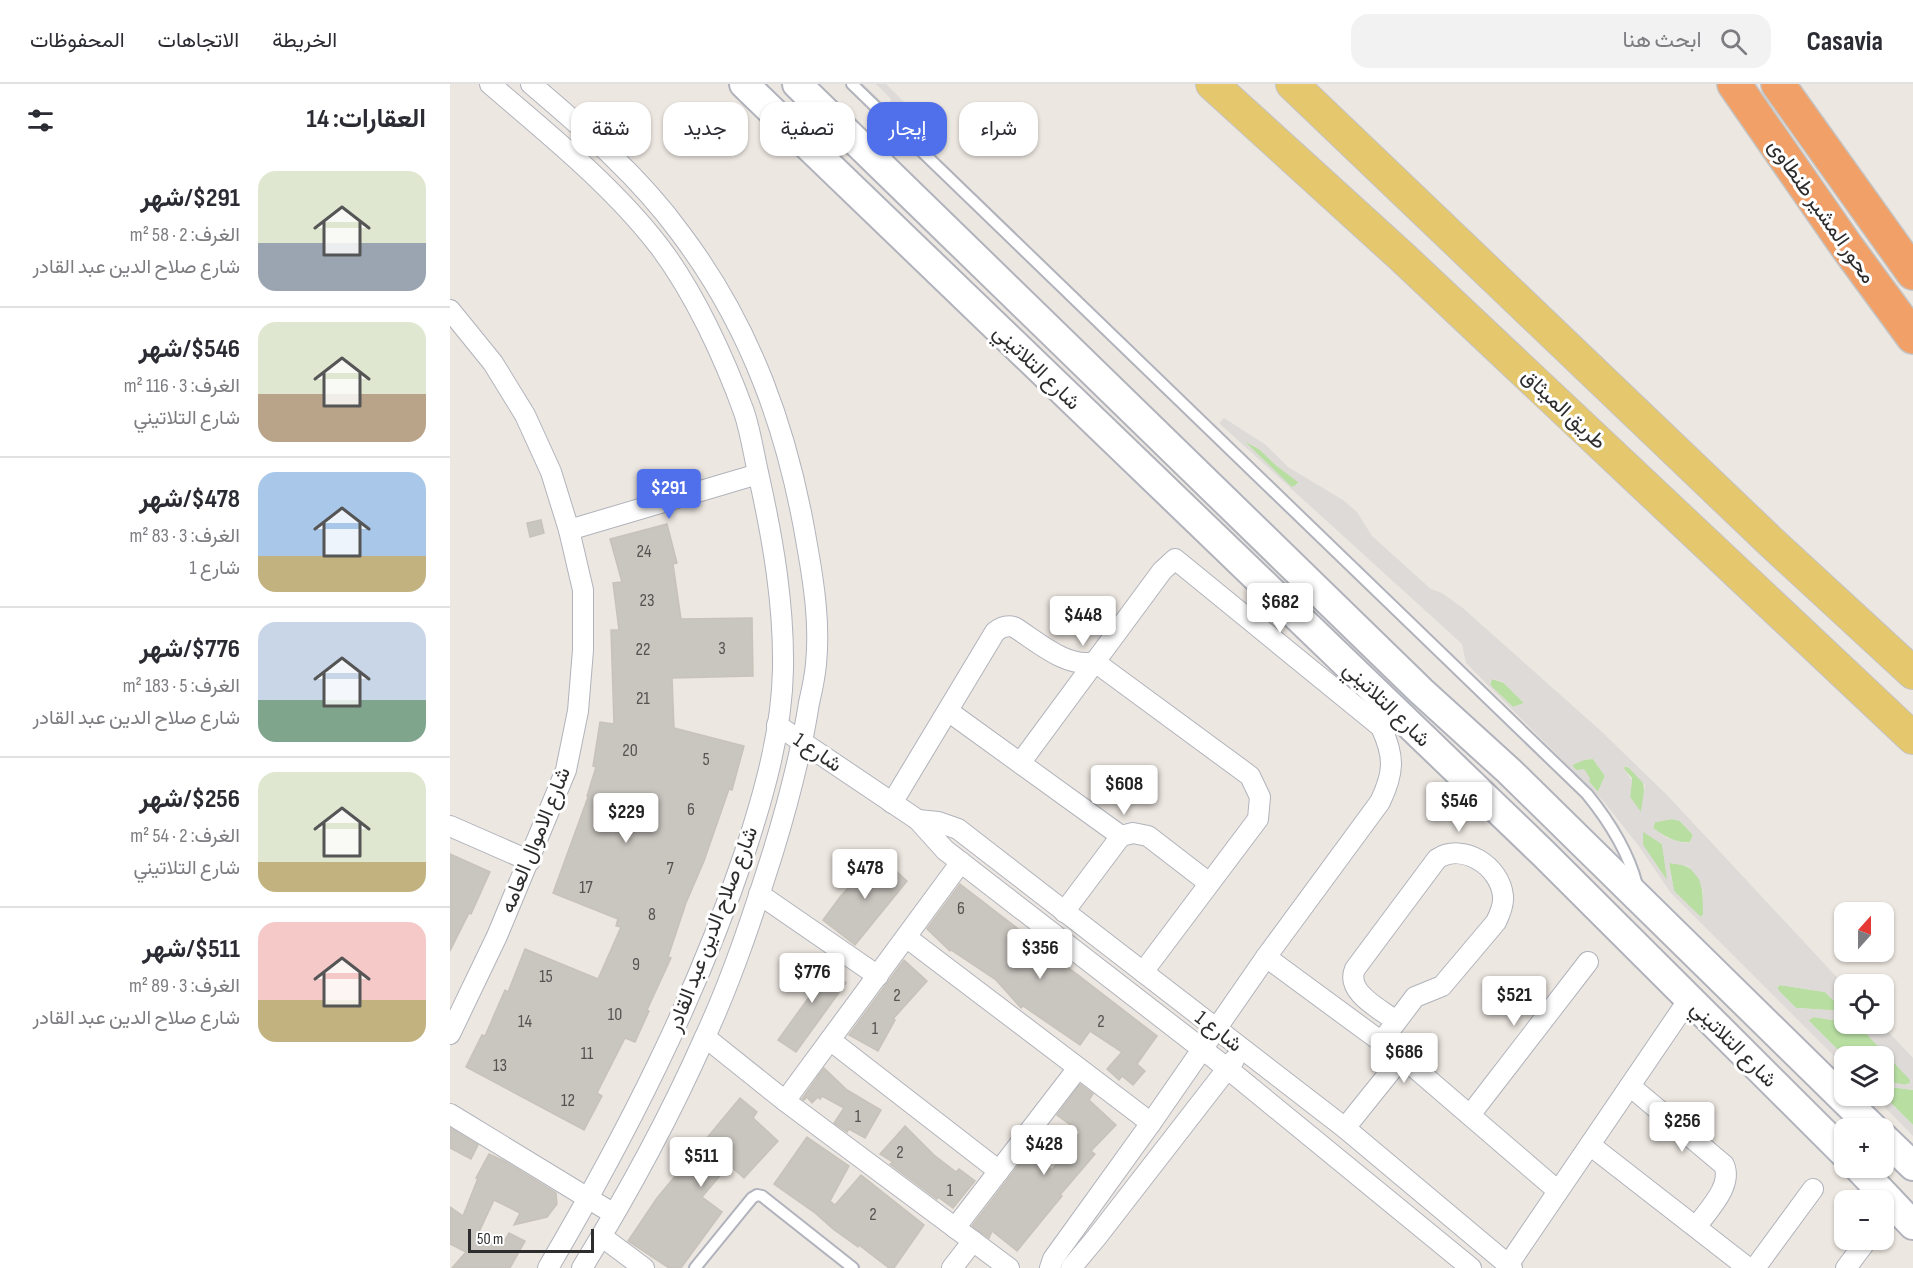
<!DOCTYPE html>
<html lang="ar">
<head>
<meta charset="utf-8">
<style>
  body { margin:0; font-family:"Sofia Sans Condensed",Vazirmatn,sans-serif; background:#f2f2f3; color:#2b2b33; direction:rtl; height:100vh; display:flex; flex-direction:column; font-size:22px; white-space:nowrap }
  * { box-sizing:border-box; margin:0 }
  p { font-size:20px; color:#7c7c81 }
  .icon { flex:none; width:33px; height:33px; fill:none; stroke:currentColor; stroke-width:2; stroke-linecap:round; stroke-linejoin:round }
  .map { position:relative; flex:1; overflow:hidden; direction:ltr }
  .drawer { display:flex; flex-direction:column; background:#fff; width:450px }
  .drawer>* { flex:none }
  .guide { position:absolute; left:18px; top:18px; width:570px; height:54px; direction:rtl; display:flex; gap:12px }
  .needle { width:39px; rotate:21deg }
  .fabs { position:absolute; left:1384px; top:818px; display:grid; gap:12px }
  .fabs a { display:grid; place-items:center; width:60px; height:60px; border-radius:12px; background:#fff; box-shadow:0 2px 4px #0004; font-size:30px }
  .scale { position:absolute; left:18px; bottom:15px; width:126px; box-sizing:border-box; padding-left:6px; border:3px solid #2d2d2d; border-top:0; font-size:16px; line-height:21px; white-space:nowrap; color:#2d2d2d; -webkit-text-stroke:4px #fff; paint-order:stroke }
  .price { position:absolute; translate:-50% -51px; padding:0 14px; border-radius:6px; background:#fff; color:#222; font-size:20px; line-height:39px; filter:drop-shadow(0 2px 3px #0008) }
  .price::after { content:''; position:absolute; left:50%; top:36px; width:18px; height:14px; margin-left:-9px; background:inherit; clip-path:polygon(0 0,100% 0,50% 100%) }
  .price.active { background:#5070eb; color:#fff }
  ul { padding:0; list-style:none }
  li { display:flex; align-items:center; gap:18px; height:150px; padding:0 24px }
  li+li { border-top:2px solid #e1e1e2 }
  li span { display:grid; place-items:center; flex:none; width:168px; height:120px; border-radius:18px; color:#555 }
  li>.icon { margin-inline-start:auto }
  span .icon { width:72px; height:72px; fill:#fffc; stroke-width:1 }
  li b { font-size:26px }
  h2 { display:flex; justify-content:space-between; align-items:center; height:72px; padding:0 24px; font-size:26px }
  .tag { padding:0 21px; border-radius:18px; background:#fff; box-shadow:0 2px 4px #0004; font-size:21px; line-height:54px }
  .tag.active { background:#5070eb; color:#fff }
  header { display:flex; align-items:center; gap:36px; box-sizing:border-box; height:84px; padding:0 30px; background:#fff; border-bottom:2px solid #e1e1e2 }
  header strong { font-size:28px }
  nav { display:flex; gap:33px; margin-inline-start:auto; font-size:21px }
  .search { width:420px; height:54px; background:#f2f2f3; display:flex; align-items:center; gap:15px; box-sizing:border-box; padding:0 21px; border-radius:18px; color:#7c7c81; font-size:22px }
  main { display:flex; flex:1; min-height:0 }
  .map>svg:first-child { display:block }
</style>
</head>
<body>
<header>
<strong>Casavia</strong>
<div class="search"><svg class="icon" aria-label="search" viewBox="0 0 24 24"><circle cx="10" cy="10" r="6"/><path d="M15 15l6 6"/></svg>ابحث هنا</div>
<nav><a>الخريطة</a><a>الاتجاهات</a><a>المحفوظات</a></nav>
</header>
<main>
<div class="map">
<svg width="1463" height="1184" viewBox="0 0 1463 1184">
  <rect width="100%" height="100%" fill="#ede7e1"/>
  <g fill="#b8dea2">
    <path d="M 794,357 L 809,365 L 827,382 L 849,398 L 842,404 Z"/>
    <path d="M 1042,595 L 1054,599 L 1074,619 L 1063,623 L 1040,601 Z"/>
    <path d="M 1143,675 L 1155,692 L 1148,708 L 1130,687 L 1126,686 L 1122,681 L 1132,676 Z"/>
    <path d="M 1175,682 C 1199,693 1195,706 1191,729 L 1180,713 L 1182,694 L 1174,685 Z"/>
    <path d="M 1222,735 L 1230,737 L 1243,751 L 1240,758 C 1227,760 1214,752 1203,744 L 1205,738 Z"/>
    <path d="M 1193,747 L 1212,760 L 1218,798 L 1193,761 Z"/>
    <path d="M 1219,779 C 1254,781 1253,802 1253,831 L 1250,833 L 1224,807 Z"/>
    <path d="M 1330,901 L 1375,908 L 1395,927 L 1346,924 L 1329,907 L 1327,904 Z"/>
    <path d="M 1364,933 L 1407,940 L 1460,995 L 1460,999 L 1455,1001 L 1434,997 L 1434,972 L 1395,973 L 1358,936 Z"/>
    <path d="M 1434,1002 L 1463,1006 L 1463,1041 L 1433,1011 Z"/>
  </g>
  <g fill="#dddad7" fill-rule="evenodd">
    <path d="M 408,0 L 413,0 L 438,24 L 441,15 L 426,0 L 436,0 L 488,52 L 475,66 Z"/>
    <path d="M 774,334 L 816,361 L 838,383 L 893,416 L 907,428 L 922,452 L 981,505 L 992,509 L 1014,525 L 1151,647 L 1218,712 L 1395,902 L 1395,938 L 1364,933 L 1358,936 L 1395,973 L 1395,983 L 1221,809 L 1188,761 L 1154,718 L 1016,579 L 1012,560 L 769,339 ZM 794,357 L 809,365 L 827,382 L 849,399 L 842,403 ZM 1044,595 L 1054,599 L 1074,619 L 1063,623 L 1040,601 L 1041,596 ZM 1137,675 L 1143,675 L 1155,692 L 1148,708 L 1139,698 L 1140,694 L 1134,685 L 1126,686 L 1122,681 ZM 1175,682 L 1177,682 L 1195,701 L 1191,728 L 1180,713 L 1182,697 L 1174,685 ZM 1222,735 L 1230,737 L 1243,751 L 1240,758 L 1235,759 L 1217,754 L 1203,744 L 1205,738 ZM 1193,748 L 1212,760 L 1217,796 L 1193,761 ZM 1219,779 L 1238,782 L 1249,795 L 1253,808 L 1253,831 L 1251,833 L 1224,807 ZM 1330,901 L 1375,908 L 1394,927 L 1346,924 L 1329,907 L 1327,903 Z"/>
    <path d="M 1399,939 L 1430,939 L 1463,974 L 1463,1006 L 1434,1002 L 1434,997 L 1457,1001 L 1461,997 L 1407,940 Z"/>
    <path d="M 1423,1011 L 1433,1011 L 1463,1041 L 1463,1052 Z"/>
  </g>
  <g fill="#c9c5bf" stroke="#c8c3ba" stroke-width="1.5">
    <path d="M 91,436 L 94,449 L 80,453 L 77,439 Z"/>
    <path d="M 217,440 L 227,479 L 223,480 L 231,535 L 302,534 L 303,592 L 222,594 L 224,644 L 294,662 L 282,706 L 279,705 L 254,777 L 236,819 L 218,873 L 221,874 L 197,926 L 199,927 L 185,958 L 175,954 L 147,1009 L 152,1012 L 134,1046 L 16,983 L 32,951 L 35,952 L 55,906 L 58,908 L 75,865 L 148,895 L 171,843 L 166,842 L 168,835 L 103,809 L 138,713 L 137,712 L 146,683 L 143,682 L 150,638 L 164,640 L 161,546 L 169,546 L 163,499 L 172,498 L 160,455 Z"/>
    <path d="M 0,770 L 40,788 L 21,830 L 19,829 L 0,867 Z"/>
    <path d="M 428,770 L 457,797 L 405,861 L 373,836 L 390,813 Z"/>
    <path d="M 510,800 L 707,952 L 687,980 L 695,987 L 683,1001 L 672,992 L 669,996 L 657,985 L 672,968 L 640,947 L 630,961 L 573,922 L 571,924 L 546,896 L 501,866 L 500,867 L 477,845 Z"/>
    <path d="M 454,876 L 477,897 L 443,935 L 445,936 L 428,967 L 399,951 Z"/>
    <path d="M 358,878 L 375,891 L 379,886 L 396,899 L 346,968 L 328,956 L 362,909 L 344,896 Z"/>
    <path d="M 374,984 L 397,1006 L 431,1026 L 415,1054 L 399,1045 L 397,1048 L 384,1039 L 394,1024 L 372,1012 L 370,1015 L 368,1013 L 362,1019 L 357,1013 L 354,1016 L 352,1015 Z"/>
    <path d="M 630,1000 L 643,1010 L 639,1016 L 666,1041 L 641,1067 L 645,1070 L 610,1111 L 612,1112 L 567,1167 L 542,1147 L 539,1154 L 522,1142 L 580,1066 L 602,1086 L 630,1048 L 607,1031 Z"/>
    <path d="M 290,1014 L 307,1028 L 303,1034 L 328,1057 L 294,1094 L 279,1081 L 252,1113 L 272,1128 L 231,1184 L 219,1184 L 178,1157 L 207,1114 Z"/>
    <path d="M 455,1042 L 484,1071 L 506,1088 L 509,1085 L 525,1097 L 503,1124 L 488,1113 L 487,1115 L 440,1080 L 443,1078 L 430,1070 Z"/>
    <path d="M 0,1044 L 28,1061 L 21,1075 L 0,1064 Z"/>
    <path d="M 357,1053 L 399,1082 L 380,1117 L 385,1121 L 411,1091 L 474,1141 L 444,1184 L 439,1184 L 409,1161 L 408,1163 L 383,1145 L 365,1129 L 324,1100 Z"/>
    <path d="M 39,1070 L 54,1077 L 106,1109 L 107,1120 L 97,1133 L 64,1141 L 70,1129 L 44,1116 L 29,1148 L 52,1161 L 59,1149 L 75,1157 L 60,1184 L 2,1184 L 16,1168 L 0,1160 L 0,1123 L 13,1132 L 28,1094 L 26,1094 Z"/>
  </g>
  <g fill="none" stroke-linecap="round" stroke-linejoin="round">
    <defs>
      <g id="lane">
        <path d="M 402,0 L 1137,710 C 1159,737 1178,767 1187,801"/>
        <path d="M 245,1184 L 302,1114 L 307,1111 L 312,1112 L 403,1184"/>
      </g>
      <g id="street">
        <path d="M 40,0 C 98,50 162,101 209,162 C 244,208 274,273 294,328 C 301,349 304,372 309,393 C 323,456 334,520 333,585 C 332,647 314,710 295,768 C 246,914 176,1051 98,1184"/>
        <path d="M 81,0 C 135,46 189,92 231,150 C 301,243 338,347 357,461 C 364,500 370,540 366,580 C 365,593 362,606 359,619 C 351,670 338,719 323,768 C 303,831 282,895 254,955 C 219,1034 177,1111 132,1184"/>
        <path d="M 0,226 L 43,279 L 75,331 L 101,388 L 119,446 L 133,506 L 133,566 L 128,627 L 116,686 L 47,852 L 0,950"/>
        <path d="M 119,446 L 308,390"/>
        <path d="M 498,627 L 671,752"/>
        <path d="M 327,641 L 468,736 L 495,766 L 778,985 L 1021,1184"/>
        <path d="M 571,678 L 712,487 L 725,475 L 931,643 C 945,673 944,689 930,718 L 816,873 L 701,1039 L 603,1175 L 600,1184"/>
        <path d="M 442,719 L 545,548 C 551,543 557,541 564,543 C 587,557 617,585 645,578 L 800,692 L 810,713 L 808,735 L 693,888"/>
        <path d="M 468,736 L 488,738 L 508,745 L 895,1044 L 1062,1184"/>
        <path d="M 0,742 L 80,777"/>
        <path d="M 309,810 L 428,892"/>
        <path d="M 614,828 L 671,752 L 683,749 L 698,752 L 759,799"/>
        <path d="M 456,853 L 701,1039"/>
        <path d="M 816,873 L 952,973 L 1108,1107"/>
        <path d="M 255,953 L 335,1017 L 559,1184"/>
        <path d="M 380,956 L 549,1087"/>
        <path d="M 931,958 L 965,913 L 992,902 L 1046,838 C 1050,830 1054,821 1053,812 C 1050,782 1013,758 987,775 L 905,885 C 895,908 930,925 946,937"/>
        <path d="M 1180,1002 L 1274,1081 C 1283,1102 1258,1126 1246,1143"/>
        <path d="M 335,1017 L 511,778"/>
        <path d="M 0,1030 L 164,1130"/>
        <path d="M 1020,1031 L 1138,878"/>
        <path d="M 895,1044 L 952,973"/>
        <path d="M 1140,1061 L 1298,1184"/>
        <path d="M 505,1144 L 628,984"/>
        <path d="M 151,1152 L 194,1184"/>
        <path d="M 502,1184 L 523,1157"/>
        <path d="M 621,1184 L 646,1154 L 784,976"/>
        <path d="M 1056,1184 L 1239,915"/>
        <path d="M 1305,1184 L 1363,1105"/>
        <path d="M 1396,1184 L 1417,1156"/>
      </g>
      <g id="secondary">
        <path d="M 294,0 L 1094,770 L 1395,1070"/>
        <path d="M 347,0 L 971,607 L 1059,687 L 1423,1044"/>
        <path d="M 1434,1054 L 1463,1082"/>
        <path d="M 1408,1083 L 1463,1141"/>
      </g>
      <g id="primary">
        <path d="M 762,0 L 950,171 L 1463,654"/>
        <path d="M 842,0 L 1321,458 L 1463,589"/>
      </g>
      <g id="highway">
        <path d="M 1284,0 L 1397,163 L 1463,253"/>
        <path d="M 1328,0 L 1463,189"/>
      </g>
    </defs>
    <use href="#lane" stroke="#b1b3bc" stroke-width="14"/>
    <use href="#street" stroke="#b1b3bc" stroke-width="22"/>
    <use href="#secondary" stroke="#b1b3bc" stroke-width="32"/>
    <use href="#primary" stroke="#c4c4c4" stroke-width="34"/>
    <use href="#highway" stroke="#c4c4c4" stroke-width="36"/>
    <use href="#lane" stroke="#fff" stroke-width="10"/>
    <use href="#street" stroke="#fff" stroke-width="20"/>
    <use href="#secondary" stroke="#fff" stroke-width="28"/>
    <use href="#primary" stroke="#e5c76d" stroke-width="32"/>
    <use href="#highway" stroke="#f1a168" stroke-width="33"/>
  </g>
  <g text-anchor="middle" stroke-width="6" stroke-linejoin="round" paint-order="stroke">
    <g font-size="18" fill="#545352">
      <text x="194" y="473">24</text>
      <text x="197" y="522">23</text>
      <text x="272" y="570">3</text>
      <text x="193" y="571">22</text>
      <text x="193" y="620">21</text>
      <text x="180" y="672">20</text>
      <text x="256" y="681">5</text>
      <text x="241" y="731">6</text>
      <text x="220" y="790">7</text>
      <text x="136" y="809">17</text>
      <text x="511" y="830">6</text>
      <text x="202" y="836">8</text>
      <text x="186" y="886">9</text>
      <text x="96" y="898">15</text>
      <text x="447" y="917">2</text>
      <text x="165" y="936">10</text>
      <text x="75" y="943">14</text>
      <text x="651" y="943">2</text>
      <text x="425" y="950">1</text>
      <text x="137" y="975">11</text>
      <text x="50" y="987">13</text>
      <text x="118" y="1022">12</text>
      <text x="408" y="1038">1</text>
      <text x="450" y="1074">2</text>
      <text x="500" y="1112">1</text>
      <text x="423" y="1136">2</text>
    </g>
    <g font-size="21" fill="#2d2d2d" stroke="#fff">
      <text transform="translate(1372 127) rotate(55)" y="7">محور المشير طنطاوى</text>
      <text transform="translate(587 283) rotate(44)" y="7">شارع التلاتيني</text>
      <text transform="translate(1114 325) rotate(43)" y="7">طريق الميثاق</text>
      <text transform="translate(937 620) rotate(44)" y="7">شارع التلاتيني</text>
      <text transform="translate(368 668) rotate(34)" y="7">شارع 1</text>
      <text transform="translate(85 756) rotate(-68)" y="7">شارع الاموال العامه</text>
      <text transform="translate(262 845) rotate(-69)" y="7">شارع صلاح الدين عبد القادر</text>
      <text transform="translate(769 947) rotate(38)" y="7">شارع 1</text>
      <text transform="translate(1284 960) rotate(45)" y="7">شارع التلاتيني</text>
    </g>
  </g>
</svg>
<div class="fabs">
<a><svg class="needle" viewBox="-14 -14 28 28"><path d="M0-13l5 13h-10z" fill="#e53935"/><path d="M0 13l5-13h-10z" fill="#7c7c81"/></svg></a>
<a><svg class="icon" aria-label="locate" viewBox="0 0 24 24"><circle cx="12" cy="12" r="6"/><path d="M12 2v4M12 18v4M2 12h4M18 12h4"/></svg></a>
<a><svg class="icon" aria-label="layers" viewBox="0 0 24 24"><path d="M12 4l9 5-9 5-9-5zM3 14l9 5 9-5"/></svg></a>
<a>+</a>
<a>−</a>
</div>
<div class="scale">50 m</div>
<b class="price active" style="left:219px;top:436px">$291</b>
<b class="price" style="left:830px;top:550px">$682</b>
<b class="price" style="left:633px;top:563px">$448</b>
<b class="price" style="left:674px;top:732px">$608</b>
<b class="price" style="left:1009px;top:749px">$546</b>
<b class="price" style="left:176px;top:760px">$229</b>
<b class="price" style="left:415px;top:816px">$478</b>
<b class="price" style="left:590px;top:896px">$356</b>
<b class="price" style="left:362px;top:920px">$776</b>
<b class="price" style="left:1064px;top:943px">$521</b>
<b class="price" style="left:954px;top:1000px">$686</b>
<b class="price" style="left:1232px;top:1069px">$256</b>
<b class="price" style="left:594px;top:1092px">$428</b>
<b class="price" style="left:251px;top:1104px">$511</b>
<div class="guide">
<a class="tag">شراء</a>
<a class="tag active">إيجار</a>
<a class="tag">تصفية</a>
<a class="tag">جديد</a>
<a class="tag">شقة</a>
</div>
</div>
<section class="drawer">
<h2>العقارات: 14<svg class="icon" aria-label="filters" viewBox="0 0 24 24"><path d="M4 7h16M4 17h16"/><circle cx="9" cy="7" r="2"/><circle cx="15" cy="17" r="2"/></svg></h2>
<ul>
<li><span style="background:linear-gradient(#dfe7d0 60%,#9aa5b1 0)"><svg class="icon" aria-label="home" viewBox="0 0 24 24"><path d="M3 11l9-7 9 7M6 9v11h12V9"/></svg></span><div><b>$291/شهر</b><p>الغرف: 2 · 58 m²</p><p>شارع صلاح الدين عبد القادر</p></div></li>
<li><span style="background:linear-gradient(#dfe7d0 60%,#b9a48a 0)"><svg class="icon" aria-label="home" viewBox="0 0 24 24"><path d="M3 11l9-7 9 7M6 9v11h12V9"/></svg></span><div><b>$546/شهر</b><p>الغرف: 3 · 116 m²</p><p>شارع التلاتيني</p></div></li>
<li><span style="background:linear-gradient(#a9c7e8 70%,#c2b280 0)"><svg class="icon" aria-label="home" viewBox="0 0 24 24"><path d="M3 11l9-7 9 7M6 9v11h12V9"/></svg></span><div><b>$478/شهر</b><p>الغرف: 3 · 83 m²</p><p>شارع 1</p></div></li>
<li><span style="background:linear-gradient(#c9d6e8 65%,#7fa58c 0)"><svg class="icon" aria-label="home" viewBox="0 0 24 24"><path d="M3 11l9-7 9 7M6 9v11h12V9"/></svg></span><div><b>$776/شهر</b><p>الغرف: 5 · 183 m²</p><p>شارع صلاح الدين عبد القادر</p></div></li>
<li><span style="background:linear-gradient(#dfe7d0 75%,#c2b280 0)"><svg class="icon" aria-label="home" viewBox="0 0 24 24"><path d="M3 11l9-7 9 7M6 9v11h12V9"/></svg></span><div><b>$256/شهر</b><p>الغرف: 2 · 54 m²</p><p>شارع التلاتيني</p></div></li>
<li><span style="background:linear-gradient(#f6c9c9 65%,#c2b280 0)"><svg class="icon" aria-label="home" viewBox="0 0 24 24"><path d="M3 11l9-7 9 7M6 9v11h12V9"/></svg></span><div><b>$511/شهر</b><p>الغرف: 3 · 89 m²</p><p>شارع صلاح الدين عبد القادر</p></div></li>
</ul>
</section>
</main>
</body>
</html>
